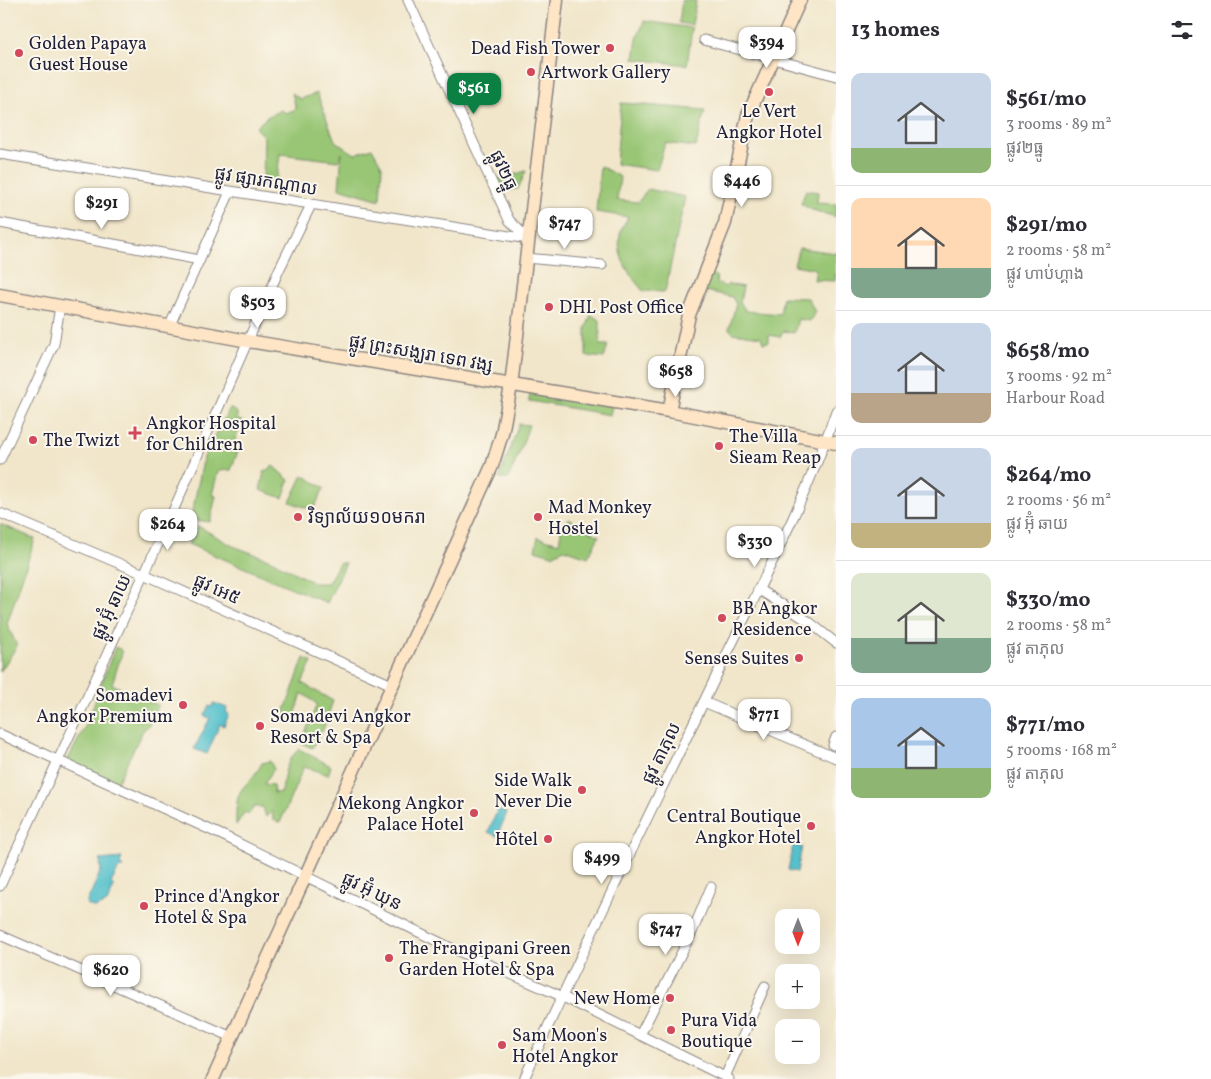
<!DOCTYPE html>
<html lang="en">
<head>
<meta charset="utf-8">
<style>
  body { margin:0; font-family:Vollkorn,"Noto Sans Khmer",serif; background:#f2f2f3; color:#2b2b33; height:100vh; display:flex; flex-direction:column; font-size:19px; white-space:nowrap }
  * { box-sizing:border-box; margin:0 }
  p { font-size:16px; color:#7c7c81 }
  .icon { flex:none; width:28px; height:28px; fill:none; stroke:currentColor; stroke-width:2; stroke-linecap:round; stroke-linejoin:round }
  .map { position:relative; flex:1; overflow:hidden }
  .side { display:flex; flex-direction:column; background:#fff; width:375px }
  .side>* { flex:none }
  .needle { width:32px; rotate:180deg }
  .controls { position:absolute; left:775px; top:909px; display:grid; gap:10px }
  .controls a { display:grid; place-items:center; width:45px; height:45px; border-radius:10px; background:#fff; box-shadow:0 5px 20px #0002; font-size:25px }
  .price { position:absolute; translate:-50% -42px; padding:0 11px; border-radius:10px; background:#fff; color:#222; font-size:16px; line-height:32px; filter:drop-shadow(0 1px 2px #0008) }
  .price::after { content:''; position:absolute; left:50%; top:30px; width:15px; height:11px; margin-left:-8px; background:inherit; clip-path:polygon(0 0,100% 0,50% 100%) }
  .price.selected { background:#0b8043; color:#fff }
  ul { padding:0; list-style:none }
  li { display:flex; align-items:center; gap:15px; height:125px; padding:0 15px }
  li+li { border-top:1px solid #e1e1e2 }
  li span { display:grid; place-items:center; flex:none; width:140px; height:100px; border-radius:10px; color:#555 }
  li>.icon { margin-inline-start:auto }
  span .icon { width:60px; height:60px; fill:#fffc; stroke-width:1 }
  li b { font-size:21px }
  h2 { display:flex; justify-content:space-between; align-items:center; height:60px; padding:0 15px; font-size:21px }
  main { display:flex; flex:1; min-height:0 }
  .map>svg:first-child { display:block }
</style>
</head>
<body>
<main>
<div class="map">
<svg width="836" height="1079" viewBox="0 0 836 1079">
  <rect width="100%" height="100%" fill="#fbf7ec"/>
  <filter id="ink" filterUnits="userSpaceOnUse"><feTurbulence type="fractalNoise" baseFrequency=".02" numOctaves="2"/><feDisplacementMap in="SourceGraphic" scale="10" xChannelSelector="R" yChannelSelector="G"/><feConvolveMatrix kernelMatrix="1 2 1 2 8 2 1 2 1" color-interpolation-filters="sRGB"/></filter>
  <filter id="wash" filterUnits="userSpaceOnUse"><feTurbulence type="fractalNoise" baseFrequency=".0096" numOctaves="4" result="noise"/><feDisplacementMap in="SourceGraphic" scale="20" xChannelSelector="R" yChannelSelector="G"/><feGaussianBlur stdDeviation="1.12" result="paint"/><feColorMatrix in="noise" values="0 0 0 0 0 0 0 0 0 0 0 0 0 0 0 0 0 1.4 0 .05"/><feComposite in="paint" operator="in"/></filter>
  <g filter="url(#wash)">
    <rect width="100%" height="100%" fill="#f1e6ca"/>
    <g fill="#99c674" stroke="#5e7458">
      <path d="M 682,0 L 696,1 L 692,25 L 679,23 Z"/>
      <path d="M 644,21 L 692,28 L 687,65 L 634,59 L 637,39 Z"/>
      <path d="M 292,93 L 300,99 L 317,93 L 335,141 L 355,154 L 372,148 L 382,166 L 380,200 L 339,188 L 342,153 L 339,161 L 280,154 L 276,187 L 263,186 L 264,137 L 255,128 L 267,117 L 281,110 L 286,113 L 296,109 Z"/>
      <path d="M 621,103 L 705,110 L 696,147 L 665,143 L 657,170 L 616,164 Z"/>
      <path d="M 600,166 L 620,177 L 617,200 L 638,202 L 648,189 L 685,197 L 665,292 L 643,291 C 629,274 614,255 621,231 C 622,226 626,222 628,217 L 596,212 Z"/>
      <path d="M 526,171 L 518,189 L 502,191 L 495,183 L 498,179 Z"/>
      <path d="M 806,190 L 818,192 L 817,203 L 836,204 L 836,217 L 812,210 L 801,204 Z"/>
      <path d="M 799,248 L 836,253 L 835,281 L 814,280 L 816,269 L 794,265 Z"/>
      <path d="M 709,274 L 716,276 L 717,282 L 725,287 L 728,284 L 743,287 L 740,302 L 746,311 L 780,314 L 783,297 L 808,298 L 815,312 L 810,321 L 798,319 L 794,333 L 783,331 L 780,337 L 769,335 L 769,342 L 763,343 L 761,337 L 733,333 L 729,329 L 736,304 L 732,297 L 706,291 L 701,296 Z"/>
      <path d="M 591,315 L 600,320 L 600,345 L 608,345 L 604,358 L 586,356 L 586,328 Z"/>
      <path d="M 530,392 L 612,406 L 610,415 L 529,401 Z"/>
      <path d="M 230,408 L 237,413 L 237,419 L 243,422 L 235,438 L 238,451 L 231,470 L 218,471 L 212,495 L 216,496 L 210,522 L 195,520 L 192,512 L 204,457 Z"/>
      <path d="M 519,424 L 529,425 L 519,454 L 508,479 L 499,479 Z"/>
      <path d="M 273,466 L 289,480 L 283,498 L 260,490 L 264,472 Z"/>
      <path d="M 303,475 L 324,488 L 313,510 L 290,502 Z"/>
      <path d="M 570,519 L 599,536 L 588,557 L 564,549 L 552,555 L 535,550 L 538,537 L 559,543 L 562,524 Z"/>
      <path d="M 0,524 L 35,539 L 7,624 L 17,646 L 0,672 Z"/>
      <path d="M 198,526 L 233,546 L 271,560 L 314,583 L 328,583 L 339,563 L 346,563 L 327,603 L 188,544 Z"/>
      <path d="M 115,647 L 120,649 L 122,653 L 112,684 L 158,705 L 151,722 L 142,732 L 116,785 L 67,761 L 86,725 Z"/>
      <path d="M 304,658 L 312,662 L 302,683 L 333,701 L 323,730 L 312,748 L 301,743 L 317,704 L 302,693 L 295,715 L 289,718 L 284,713 Z"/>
      <path d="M 299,749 L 331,766 L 328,775 L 304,766 L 280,823 L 273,819 L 272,811 L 266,817 L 263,807 L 254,807 L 249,814 L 245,812 L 236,825 C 236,814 235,798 242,789 C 251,778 255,776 262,763 L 270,761 L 274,769 L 264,784 L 273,785 L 274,793 L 282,792 C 284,774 285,762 299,749 Z"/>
    </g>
    <g fill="#53c0cb" stroke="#3a7183">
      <path d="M 214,703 L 227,708 L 226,712 L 229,714 L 224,726 L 220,724 L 207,754 L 194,749 L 210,718 L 204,716 L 209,706 L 212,707 Z"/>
      <path d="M 498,809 L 507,813 L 497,836 L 488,832 Z"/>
      <path d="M 793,845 L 802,847 L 797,872 L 788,870 Z"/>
      <path d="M 122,858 L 120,863 L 123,868 L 119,868 L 111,883 L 114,887 L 107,903 L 95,908 L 86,904 L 101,870 L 100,860 Z"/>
    </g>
  </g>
  <g filter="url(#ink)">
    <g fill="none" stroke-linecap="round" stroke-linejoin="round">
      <defs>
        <g id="street">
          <path d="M 408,0 L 509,220 L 528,239"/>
          <path d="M 704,40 L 836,76"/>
          <path d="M 0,154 L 528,239"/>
          <path d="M 0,223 L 200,260"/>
          <path d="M 526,258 L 602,265"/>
          <path d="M 170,325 L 230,192"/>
          <path d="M 0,460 L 54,344 L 60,306"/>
          <path d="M 0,513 L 144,574 L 392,685"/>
          <path d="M 758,589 L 808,621 L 836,643"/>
          <path d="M 704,702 L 836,758"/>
          <path d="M 0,734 L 226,837 L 451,948 L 561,996 L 729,1079"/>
          <path d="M 833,745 L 836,737"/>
          <path d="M 0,886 L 170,518 L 279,270 L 311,205"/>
          <path d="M 0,935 L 232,1037"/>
          <path d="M 640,1035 L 693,930 L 711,887"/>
          <path d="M 725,1077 L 765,986"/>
          <path d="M 524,1079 C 587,939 656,801 723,662 C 763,580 807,497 836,411"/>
        </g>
        <g id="secondary">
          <path d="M 0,295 L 248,341 L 669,411 L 836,443"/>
          <path d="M 669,411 L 689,315 L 725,223 L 748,115 L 800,0"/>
          <path d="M 213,1079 L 492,466 L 502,434 L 511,386 L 557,0"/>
        </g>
      </defs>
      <use href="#street" stroke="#8a8482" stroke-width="11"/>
      <use href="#secondary" stroke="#8a8482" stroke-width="15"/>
      <use href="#street" stroke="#fff" stroke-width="9"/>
      <use href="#secondary" stroke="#fde5c5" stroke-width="12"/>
    </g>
  </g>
  <g fill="#d1495b" stroke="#fbf7ec" stroke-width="2">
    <circle cx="610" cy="48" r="5"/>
    <circle cx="19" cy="53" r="5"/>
    <circle cx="531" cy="72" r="5"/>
    <circle cx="769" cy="92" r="5"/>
    <circle cx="549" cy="307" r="5"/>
    <path d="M132.5 425.5h5v5h5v5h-5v5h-5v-5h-5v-5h5z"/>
    <circle cx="33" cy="440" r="5"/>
    <circle cx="719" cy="446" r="5"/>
    <circle cx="298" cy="517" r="5"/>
    <circle cx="538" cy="517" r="5"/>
    <circle cx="722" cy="618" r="5"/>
    <circle cx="799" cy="658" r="5"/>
    <circle cx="183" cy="705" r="5"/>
    <circle cx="260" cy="726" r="5"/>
    <circle cx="582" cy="790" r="5"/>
    <circle cx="474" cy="813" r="5"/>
    <circle cx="811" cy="826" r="5"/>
    <circle cx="548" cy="839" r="5"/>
    <circle cx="144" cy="906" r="5"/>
    <circle cx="389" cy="958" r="5"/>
    <circle cx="670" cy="998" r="5"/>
    <circle cx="671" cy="1030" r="5"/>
    <circle cx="502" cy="1045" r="5"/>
  </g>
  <g text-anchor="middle" stroke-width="4" stroke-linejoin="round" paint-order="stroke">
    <g font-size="18" fill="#22223b" stroke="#fbf7ec" text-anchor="start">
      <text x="29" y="49">Golden Papaya<tspan x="29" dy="21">Guest House</tspan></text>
      <text x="600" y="54" text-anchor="end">Dead Fish Tower</text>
      <text x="541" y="78">Artwork Gallery</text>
      <text x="769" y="117" text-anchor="middle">Le Vert<tspan x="769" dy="21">Angkor Hotel</tspan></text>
      <text x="559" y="313">DHL Post Office</text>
      <text x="146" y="429">Angkor Hospital<tspan x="146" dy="21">for Children</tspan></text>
      <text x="729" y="442">The Villa<tspan x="729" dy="21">Sieam Reap</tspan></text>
      <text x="43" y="446">The Twizt</text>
      <text x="548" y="513">Mad Monkey<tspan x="548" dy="21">Hostel</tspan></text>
      <text x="308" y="523">វិទ្យាល័យ១០មករា</text>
      <text x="732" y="614">BB Angkor<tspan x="732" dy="21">Residence</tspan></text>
      <text x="789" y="664" text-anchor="end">Senses Suites</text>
      <text x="173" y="701" text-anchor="end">Somadevi<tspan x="173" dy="21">Angkor Premium</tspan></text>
      <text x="270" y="722">Somadevi Angkor<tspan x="270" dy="21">Resort &amp; Spa</tspan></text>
      <text x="572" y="786" text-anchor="end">Side Walk<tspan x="572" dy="21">Never Die</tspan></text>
      <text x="464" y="809" text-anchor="end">Mekong Angkor<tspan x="464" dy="21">Palace Hotel</tspan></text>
      <text x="801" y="822" text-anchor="end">Central Boutique<tspan x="801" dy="21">Angkor Hotel</tspan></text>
      <text x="538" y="845" text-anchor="end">Hôtel</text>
      <text x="154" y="902">Prince d'Angkor<tspan x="154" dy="21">Hotel &amp; Spa</tspan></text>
      <text x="399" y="954">The Frangipani Green<tspan x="399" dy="21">Garden Hotel &amp; Spa</tspan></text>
      <text x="660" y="1004" text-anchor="end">New Home</text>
      <text x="681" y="1026">Pura Vida<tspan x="681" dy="21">Boutique</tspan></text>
      <text x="512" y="1041">Sam Moon's<tspan x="512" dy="21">Hotel Angkor</tspan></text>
    </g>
    <g font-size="18" fill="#22223b" stroke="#fbf7ec">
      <text transform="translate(504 170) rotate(65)" y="6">ផ្លូវ២ធ្នូ</text>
      <text transform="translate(266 181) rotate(9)" y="6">ផ្លូវ ផ្សារកណ្តាល</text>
      <text transform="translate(421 353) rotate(10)" y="6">ផ្លូវ ព្រះសង្ឃរា ទេព វង្ស</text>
      <text transform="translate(217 589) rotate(24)" y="6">ផ្លូវ អេ៥</text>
      <text transform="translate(111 607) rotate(-65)" y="6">ផ្លូវ អ៊ុំ ឆាយ</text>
      <text transform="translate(661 753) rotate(-64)" y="6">ផ្លូវ តាភុល</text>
      <text transform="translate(372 891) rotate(26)" y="6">ផ្លូវ អ៊ុំ ឃុន</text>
    </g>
  </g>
</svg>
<div class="controls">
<a><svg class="needle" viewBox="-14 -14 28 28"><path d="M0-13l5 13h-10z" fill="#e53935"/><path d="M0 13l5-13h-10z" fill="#7c7c81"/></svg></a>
<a>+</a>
<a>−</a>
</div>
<b class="price" style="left:767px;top:69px">$394</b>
<b class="price selected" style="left:474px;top:115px">$561</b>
<b class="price" style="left:742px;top:208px">$446</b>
<b class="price" style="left:102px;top:230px">$291</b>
<b class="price" style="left:565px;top:250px">$747</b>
<b class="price" style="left:258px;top:329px">$503</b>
<b class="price" style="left:676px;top:398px">$658</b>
<b class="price" style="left:168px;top:551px">$264</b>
<b class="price" style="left:755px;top:568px">$330</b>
<b class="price" style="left:764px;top:741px">$771</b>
<b class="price" style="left:602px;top:885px">$499</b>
<b class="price" style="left:666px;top:956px">$747</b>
<b class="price" style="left:111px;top:997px">$620</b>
</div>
<section class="side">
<h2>13 homes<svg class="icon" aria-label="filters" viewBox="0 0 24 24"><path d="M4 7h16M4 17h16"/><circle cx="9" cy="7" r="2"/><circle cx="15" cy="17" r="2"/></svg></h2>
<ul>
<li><span style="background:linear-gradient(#c9d6e8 75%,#8fb573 0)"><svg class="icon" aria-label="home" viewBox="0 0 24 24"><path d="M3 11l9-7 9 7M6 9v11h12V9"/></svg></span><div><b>$561/mo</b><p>3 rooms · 89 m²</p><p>ផ្លូវ២ធ្នូ</p></div></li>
<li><span style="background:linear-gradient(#ffd9b3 70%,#7fa58c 0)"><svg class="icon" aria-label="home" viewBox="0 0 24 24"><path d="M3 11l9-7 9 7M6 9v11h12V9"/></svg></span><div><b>$291/mo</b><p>2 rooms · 58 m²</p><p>ផ្លូវ ហាប់ហ្គាង</p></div></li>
<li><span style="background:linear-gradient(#c9d6e8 70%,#b9a48a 0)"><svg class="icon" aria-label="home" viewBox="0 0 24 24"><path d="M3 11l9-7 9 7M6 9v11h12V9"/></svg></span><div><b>$658/mo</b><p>3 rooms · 92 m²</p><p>Harbour Road</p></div></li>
<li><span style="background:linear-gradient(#c9d6e8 75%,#c2b280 0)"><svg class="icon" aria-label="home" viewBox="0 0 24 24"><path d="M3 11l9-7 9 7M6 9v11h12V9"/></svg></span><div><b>$264/mo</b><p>2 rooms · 56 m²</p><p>ផ្លូវ អ៊ុំ ឆាយ</p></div></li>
<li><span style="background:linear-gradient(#dfe7d0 65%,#7fa58c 0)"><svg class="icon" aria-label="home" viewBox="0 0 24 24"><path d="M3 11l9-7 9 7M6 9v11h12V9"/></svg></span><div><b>$330/mo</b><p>2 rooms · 58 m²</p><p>ផ្លូវ តាភុល</p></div></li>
<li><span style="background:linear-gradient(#a9c7e8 70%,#8fb573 0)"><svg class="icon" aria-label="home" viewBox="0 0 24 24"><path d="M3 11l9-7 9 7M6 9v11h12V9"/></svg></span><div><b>$771/mo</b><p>5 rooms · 168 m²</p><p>ផ្លូវ តាភុល</p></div></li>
</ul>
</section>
</main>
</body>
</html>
